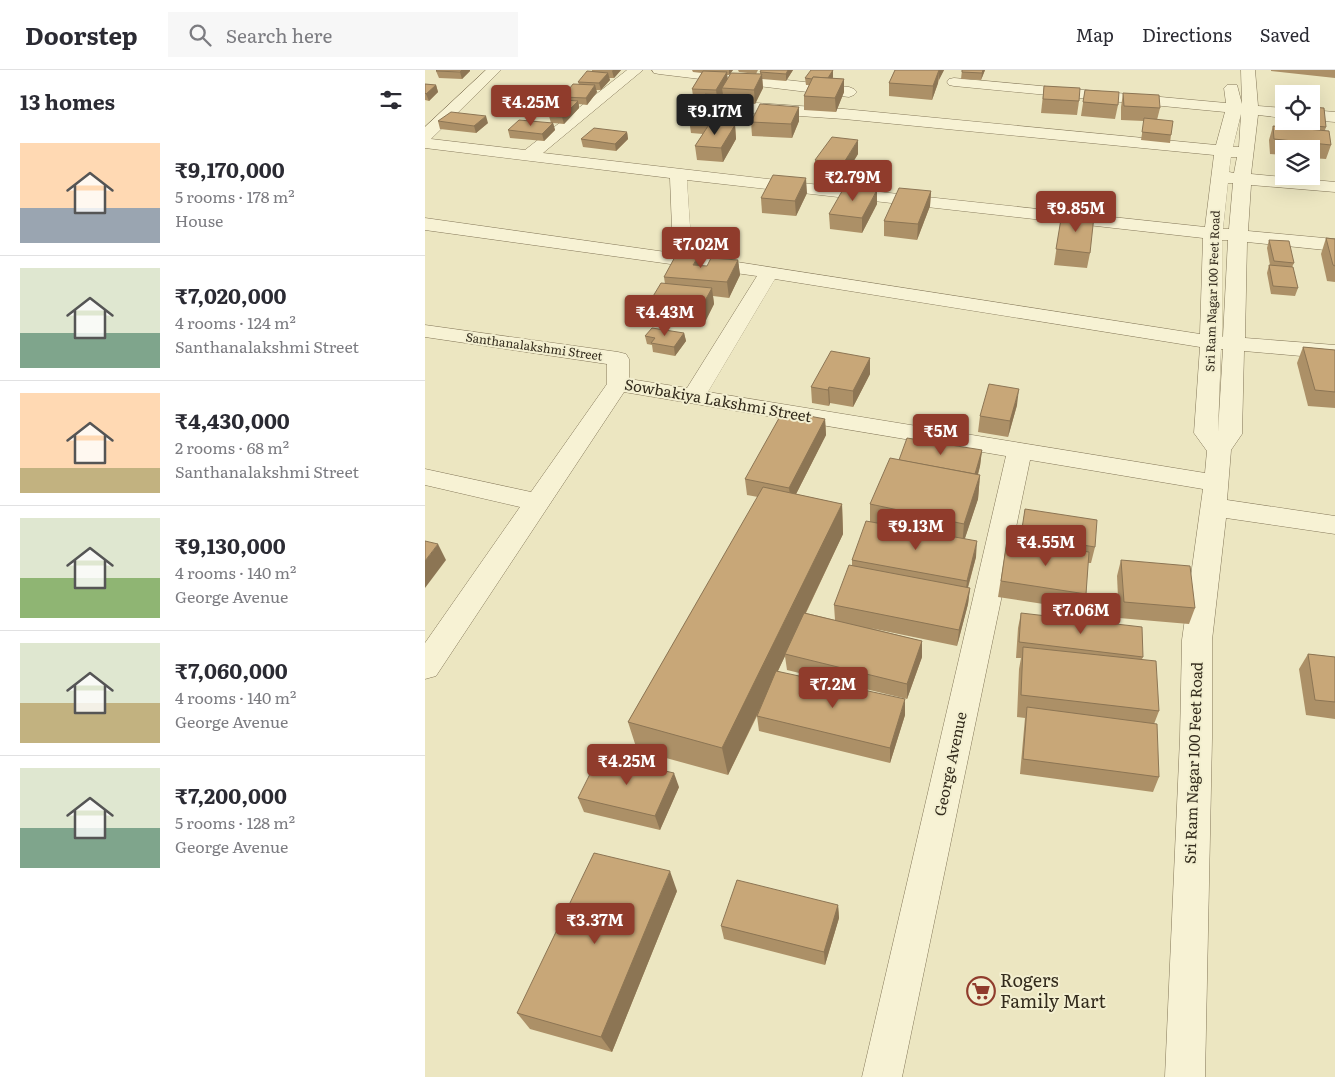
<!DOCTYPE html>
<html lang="en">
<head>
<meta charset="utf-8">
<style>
  body { margin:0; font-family:Literata,serif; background:#f7f7f7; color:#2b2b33; height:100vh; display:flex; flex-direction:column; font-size:19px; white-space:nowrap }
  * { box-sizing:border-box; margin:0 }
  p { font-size:16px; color:#7c7c81 }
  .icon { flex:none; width:28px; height:28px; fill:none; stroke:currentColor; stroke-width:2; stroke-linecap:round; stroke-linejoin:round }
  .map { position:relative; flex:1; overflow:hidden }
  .drawer { display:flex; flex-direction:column; background:#fff; width:425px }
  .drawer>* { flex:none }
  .controls { position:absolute; left:850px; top:15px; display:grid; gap:10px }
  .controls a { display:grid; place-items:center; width:45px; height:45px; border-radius:0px; background:#fff; box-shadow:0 5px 20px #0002; font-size:25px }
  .price { position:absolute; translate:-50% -42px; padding:0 11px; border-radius:5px; background:#903c2c; color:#fff; font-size:16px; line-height:32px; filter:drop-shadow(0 1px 2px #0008) }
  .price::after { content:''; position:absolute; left:50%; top:30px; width:15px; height:11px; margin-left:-8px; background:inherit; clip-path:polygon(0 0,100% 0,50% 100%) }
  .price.current { background:#222; color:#fff }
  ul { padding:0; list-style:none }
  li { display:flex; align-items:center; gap:15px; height:125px; padding:0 20px }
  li+li { border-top:1px solid #e1e1e2 }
  li span { display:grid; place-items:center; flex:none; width:140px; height:100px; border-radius:0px; color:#555 }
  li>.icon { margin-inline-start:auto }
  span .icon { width:60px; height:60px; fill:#fffc; stroke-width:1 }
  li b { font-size:21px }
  h2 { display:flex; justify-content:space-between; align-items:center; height:60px; padding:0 20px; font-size:21px }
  header { display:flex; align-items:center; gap:30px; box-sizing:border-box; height:70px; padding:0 25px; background:#fff; border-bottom:1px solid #e1e1e2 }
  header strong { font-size:24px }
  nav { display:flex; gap:28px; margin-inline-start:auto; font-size:18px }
  .search { width:350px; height:45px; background:#f7f7f7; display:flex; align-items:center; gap:12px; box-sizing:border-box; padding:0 18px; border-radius:0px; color:#7c7c81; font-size:19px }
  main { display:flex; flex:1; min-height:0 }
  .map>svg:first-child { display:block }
</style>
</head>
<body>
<header>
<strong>Doorstep</strong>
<div class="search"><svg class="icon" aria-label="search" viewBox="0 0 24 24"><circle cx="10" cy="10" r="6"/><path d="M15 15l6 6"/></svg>Search here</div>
<nav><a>Map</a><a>Directions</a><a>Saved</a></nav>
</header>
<main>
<section class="drawer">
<h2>13 homes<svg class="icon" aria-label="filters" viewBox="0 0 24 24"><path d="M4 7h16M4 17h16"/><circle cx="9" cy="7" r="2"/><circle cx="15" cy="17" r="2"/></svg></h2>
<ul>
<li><span style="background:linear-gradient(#ffd9b3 65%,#9aa5b1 0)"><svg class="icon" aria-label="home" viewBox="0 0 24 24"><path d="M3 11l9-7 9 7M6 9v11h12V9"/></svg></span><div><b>₹9,170,000</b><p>5 rooms · 178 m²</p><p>House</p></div></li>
<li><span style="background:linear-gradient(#dfe7d0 65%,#7fa58c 0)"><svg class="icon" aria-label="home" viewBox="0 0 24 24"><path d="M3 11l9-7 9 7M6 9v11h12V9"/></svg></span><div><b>₹7,020,000</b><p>4 rooms · 124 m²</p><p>Santhanalakshmi Street</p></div></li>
<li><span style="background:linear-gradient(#ffd9b3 75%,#c2b280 0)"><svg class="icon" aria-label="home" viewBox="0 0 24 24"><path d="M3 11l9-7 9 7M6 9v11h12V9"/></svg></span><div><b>₹4,430,000</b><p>2 rooms · 68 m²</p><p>Santhanalakshmi Street</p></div></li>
<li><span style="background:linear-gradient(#dfe7d0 60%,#8fb573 0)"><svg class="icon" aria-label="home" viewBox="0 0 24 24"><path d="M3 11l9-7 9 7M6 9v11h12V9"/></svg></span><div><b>₹9,130,000</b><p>4 rooms · 140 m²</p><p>George Avenue</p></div></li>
<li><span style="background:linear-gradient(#dfe7d0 60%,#c2b280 0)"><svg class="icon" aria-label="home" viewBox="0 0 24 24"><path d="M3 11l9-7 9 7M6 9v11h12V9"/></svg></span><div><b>₹7,060,000</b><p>4 rooms · 140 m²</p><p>George Avenue</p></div></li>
<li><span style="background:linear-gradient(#dfe7d0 60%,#7fa58c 0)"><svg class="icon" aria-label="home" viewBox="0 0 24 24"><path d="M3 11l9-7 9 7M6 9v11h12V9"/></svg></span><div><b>₹7,200,000</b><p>5 rooms · 128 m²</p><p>George Avenue</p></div></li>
</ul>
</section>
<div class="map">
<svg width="910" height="1007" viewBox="0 0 910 1007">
  <rect width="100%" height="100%" fill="#ece6c1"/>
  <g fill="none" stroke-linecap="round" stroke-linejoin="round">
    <defs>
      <g id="minor">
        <path d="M 61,0 L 76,0 L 6,69 L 100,80 L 202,0 L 218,0 L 118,83 L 455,122 L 780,157 L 789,85 L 419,49 L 301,41 L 296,39 L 293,36 L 296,33 L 301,31 L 419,39 L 791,75 L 800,42 L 529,16 L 524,15 L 522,12 L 524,9 L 529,8 L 801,33 L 799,18 L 802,15 L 812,15 L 817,34 L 816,0 L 830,0 L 833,36 L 859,38 L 859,48 L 833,45 L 826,104 L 910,112 L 910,122 L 826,115 L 823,161 L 910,169 L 910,181 L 822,172 L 820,268 L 910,275 L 910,289 L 819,281 L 817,364 L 806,380 L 802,430 L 910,446 L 910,464 L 801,448 L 787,570 L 787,668 L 780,1007 L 740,1007 L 755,668 L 757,570 L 778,419 L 605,390 L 477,1007 L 437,1007 L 581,386 L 199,322 L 11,606 L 0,609 L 0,573 L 95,437 L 0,415 L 0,399 L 106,422 L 182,314 L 182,294 L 0,267 L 0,255 L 193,282 L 201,284 L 204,289 L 204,309 L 262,318 L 332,206 L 0,160 L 0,148 L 248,183 L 245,108 L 0,78 L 0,57 ZM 816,44 L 814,77 L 808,77 ZM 806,87 L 812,87 L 809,103 L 804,102 ZM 262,110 L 778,168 L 775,264 L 267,185 ZM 803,113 L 808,113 L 804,159 L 798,159 ZM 797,170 L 803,170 L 798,267 L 797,266 ZM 350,209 L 775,277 L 769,363 L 782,381 L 780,403 L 283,322 ZM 796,279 L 798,279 L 793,362 Z"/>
        <path d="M 227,0 L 272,0 L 424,17 L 429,19 L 432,22 L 429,25 L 424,27 L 234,4 L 229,3 Z"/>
        <path d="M 886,40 L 910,42 L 910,52 L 886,50 Z"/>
      </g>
    </defs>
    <use href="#minor" stroke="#847759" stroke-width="1"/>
    <use href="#minor" fill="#f7f2d4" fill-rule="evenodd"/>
  </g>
  <g fill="#ac9067">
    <path d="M 12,0 L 45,0 L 45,1 L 37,9 L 14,8 L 11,1 Z"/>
    <path d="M 167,0 L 196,0 L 189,8 L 184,8 L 185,10 L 176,20 L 171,20 L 172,22 L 162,35 L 154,34 L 154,38 L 139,54 L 128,53 L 130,60 L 119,71 L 85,68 L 83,60 L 126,53 L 124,46 L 139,30 L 138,27 L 154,14 L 153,12 L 167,2 Z"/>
    <path d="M 267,0 L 308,0 L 304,5 L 302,5 L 303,9 L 335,4 L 335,2 L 368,0 L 361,11 L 337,9 L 338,18 L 330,34 L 317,33 L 318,40 L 310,55 L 311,69 L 298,92 L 272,90 L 270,76 L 278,64 L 266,63 L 264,49 L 274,33 L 269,33 L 267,19 L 277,3 L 268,2 Z"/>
    <path d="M 313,0 L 333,0 L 331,4 L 314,2 Z"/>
    <path d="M 408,0 L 408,8 L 419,9 L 419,22 L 411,42 L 379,40 L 379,26 L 384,15 L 381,15 L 380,8 Z"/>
    <path d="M 470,0 L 519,0 L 514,9 L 513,13 L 507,30 L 464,26 L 464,13 Z"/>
    <path d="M 537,0 L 560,0 L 556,10 L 536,9 Z"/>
    <path d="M 846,0 L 910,0 L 910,8 L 846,1 Z"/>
    <path d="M 0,14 L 11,15 L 13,22 L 4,31 L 0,30 Z"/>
    <path d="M 619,16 L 654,31 L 652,45 L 616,43 Z"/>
    <path d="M 660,20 L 693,35 L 690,49 L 656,46 Z"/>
    <path d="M 698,23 L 735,38 L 732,50 L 746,65 L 745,73 L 716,70 L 719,51 L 696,50 L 696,37 Z"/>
    <path d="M 857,34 L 901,57 L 900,60 L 906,75 L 901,89 L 886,88 L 886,79 L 859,79 L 859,85 L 845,84 L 844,70 L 848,56 L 854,56 L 853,48 Z"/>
    <path d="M 374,37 L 374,51 L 367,68 L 327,66 L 326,52 Z"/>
    <path d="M 13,51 L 63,53 L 51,63 L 15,59 Z"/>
    <path d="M 202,62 L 203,69 L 191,81 L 158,77 L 156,69 Z"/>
    <path d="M 433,84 L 418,108 L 391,105 L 390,90 Z"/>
    <path d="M 506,121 L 505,136 L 492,170 L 459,166 L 459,151 Z"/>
    <path d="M 382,123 L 371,146 L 337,143 L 336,128 Z"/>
    <path d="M 452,134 L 437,163 L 405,159 L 404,144 Z"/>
    <path d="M 637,143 L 665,183 L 662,198 L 629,195 Z"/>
    <path d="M 901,168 L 910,169 L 910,212 L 902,211 L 896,184 Z"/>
    <path d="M 844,170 L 869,193 L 867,197 L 873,218 L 870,226 L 846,224 L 842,203 L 844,195 L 845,195 L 842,178 Z"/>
    <path d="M 313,190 L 315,205 L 304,228 L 288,226 L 289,234 L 280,252 L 256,249 L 255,246 L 230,244 L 227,228 L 240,214 L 239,207 L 274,196 L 282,196 Z"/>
    <path d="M 259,263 L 261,271 L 250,286 L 228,282 L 227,275 L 222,274 L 220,266 Z"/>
    <path d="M 878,277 L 910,280 L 910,338 L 883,336 L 872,293 Z"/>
    <path d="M 445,288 L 445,304 L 428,337 L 405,333 L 404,336 L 387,333 L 386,317 Z"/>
    <path d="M 592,335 L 583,367 L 553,362 L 555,346 Z"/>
    <path d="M 400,349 L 401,365 L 371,424 L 417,434 L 418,464 L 381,543 L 410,550 L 409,535 L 427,495 L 427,490 L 445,452 L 445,434 L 474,390 L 557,380 L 555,396 L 553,405 L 555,405 L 553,429 L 540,468 L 551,487 L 543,518 L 545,518 L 543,534 L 532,576 L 445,558 L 497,571 L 497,587 L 482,629 L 362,600 L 360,586 L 353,601 L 480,645 L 465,693 L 334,661 L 332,646 L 334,642 L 303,705 L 212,680 L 203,652 L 333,427 L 322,425 L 320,409 Z"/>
    <path d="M 600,439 L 670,477 L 666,493 L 663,493 L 661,524 L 657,540 L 573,527 L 582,470 L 595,472 Z"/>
    <path d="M 696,490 L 770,538 L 764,554 L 694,548 L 692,506 Z"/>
    <path d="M 596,543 L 718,587 L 717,589 L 734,641 L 729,654 L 734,707 L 728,722 L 595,704 L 600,648 L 592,647 L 594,599 L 596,588 L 591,588 L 593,558 Z"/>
    <path d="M 883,584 L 910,587 L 910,649 L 881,645 L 874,599 Z"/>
    <path d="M 254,717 L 235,760 L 159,742 L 153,728 Z"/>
    <path d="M 252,821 L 187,982 L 105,959 L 92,943 Z"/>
    <path d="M 413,835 L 414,848 L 400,895 L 299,869 L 296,856 Z"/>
  </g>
  <g fill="#8c7554">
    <path d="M 37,0 L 45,0 L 45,1 L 37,9 L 35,2 Z"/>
    <path d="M 188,0 L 196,0 L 189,8 L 187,1 Z"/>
    <path d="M 304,0 L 308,0 L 304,5 Z"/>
    <path d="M 363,0 L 368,0 L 361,11 L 361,4 Z"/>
    <path d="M 408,0 L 408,7 L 402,17 L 402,10 Z"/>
    <path d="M 514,0 L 519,0 L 514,10 Z"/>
    <path d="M 514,0 L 513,13 L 507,30 L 508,16 Z"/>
    <path d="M 558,0 L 560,0 L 556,10 L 557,3 Z"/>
    <path d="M 302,2 L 303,15 L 297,18 L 298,25 L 293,34 L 291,20 Z"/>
    <path d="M 183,3 L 185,10 L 176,20 L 174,13 Z"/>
    <path d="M 337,4 L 338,18 L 330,34 L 329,20 Z"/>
    <path d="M 419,9 L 419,22 L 411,42 L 410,28 Z"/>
    <path d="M 11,15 L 13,22 L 4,31 L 1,24 Z"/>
    <path d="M 170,15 L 172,22 L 162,35 L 161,28 Z"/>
    <path d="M 317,26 L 318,40 L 303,66 L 302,52 Z"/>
    <path d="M 153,31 L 154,38 L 139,54 L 137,47 Z"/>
    <path d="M 374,37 L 374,51 L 367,68 L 366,54 Z"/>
    <path d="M 61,46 L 63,53 L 51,63 L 49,56 Z"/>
    <path d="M 128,53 L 130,60 L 119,71 L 117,64 Z"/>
    <path d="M 310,55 L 311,69 L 298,92 L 296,78 Z"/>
    <path d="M 202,62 L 203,69 L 191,81 L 190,74 Z"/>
    <path d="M 433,70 L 433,84 L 418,108 L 418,94 Z"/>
    <path d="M 381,108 L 382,123 L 371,146 L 370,131 Z"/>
    <path d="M 452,120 L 452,134 L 437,163 L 437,148 Z"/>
    <path d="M 506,121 L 505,136 L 492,170 L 493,154 Z"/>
    <path d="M 273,187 L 275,202 L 268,195 Z"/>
    <path d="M 313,190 L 315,205 L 304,228 L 302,212 Z"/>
    <path d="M 287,218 L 289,234 L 280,252 L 277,236 Z"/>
    <path d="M 259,263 L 261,271 L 250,286 L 249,277 Z"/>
    <path d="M 445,288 L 445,304 L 428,337 L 428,321 Z"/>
    <path d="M 404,317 L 405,333 L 404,336 L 403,320 Z"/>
    <path d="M 594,319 L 592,335 L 583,367 L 585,351 Z"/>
    <path d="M 400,349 L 401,365 L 366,434 L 364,418 Z"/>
    <path d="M 557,380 L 555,396 L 548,421 L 550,405 Z"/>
    <path d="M 555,405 L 553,429 L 537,477 L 539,454 Z"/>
    <path d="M 417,434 L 418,464 L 361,584 L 360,584 L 360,586 L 303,705 L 297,678 Z"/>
    <path d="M 552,471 L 551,487 L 540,527 L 542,511 Z"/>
    <path d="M 13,474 L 21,490 L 0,518 L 0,491 Z"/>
    <path d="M 545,518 L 543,534 L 532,576 L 534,560 Z"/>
    <path d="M 497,571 L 497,587 L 482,629 L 482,614 Z"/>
    <path d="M 480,629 L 480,645 L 465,693 L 465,678 Z"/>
    <path d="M 249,703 L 254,717 L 235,760 L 230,746 Z"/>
    <path d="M 245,801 L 252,821 L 187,982 L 176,967 Z"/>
    <path d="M 413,835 L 414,848 L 400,895 L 399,882 Z"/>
  </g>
  <g fill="#c8a778" stroke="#8c7554">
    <path d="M 12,0 L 37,0 L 35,2 L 11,1 Z"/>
    <path d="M 336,0 L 363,0 L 361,4 L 335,2 Z"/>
    <path d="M 386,0 L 408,0 L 403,8 L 388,7 L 387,9 L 380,8 Z"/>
    <path d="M 470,0 L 514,0 L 508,16 L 464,13 Z"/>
    <path d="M 537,0 L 558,0 L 557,3 L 537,2 Z"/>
    <path d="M 162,1 L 183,3 L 174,13 L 153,12 Z"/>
    <path d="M 278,1 L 302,2 L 291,20 L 267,19 Z"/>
    <path d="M 306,3 L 337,4 L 329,20 L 297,18 Z"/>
    <path d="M 388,7 L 419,9 L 410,28 L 379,26 Z"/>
    <path d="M 0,14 L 11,15 L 1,24 L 0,23 Z"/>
    <path d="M 148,14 L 170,15 L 161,28 L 138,27 Z"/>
    <path d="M 619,16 L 655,18 L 654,31 L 618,29 Z"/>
    <path d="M 660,20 L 694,22 L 693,35 L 658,32 Z"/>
    <path d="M 698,23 L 734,25 L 735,38 L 699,36 Z"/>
    <path d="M 280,24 L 317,26 L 302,52 L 264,49 Z"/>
    <path d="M 140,30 L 153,31 L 137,47 L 124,46 Z"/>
    <path d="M 335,34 L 374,37 L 366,54 L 326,52 Z"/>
    <path d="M 857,34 L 859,34 L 859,51 L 886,51 L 886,37 L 899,38 L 901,57 L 859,53 Z"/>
    <path d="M 26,42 L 61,46 L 49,56 L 13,51 Z"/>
    <path d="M 719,48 L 748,51 L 746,65 L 717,62 Z"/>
    <path d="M 94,50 L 128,53 L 117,64 L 83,60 Z"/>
    <path d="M 285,53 L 310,55 L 296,78 L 270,76 Z"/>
    <path d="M 848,56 L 904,61 L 906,75 L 849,69 Z"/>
    <path d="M 169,58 L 202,62 L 190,74 L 156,69 Z"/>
    <path d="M 407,67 L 433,70 L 418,94 L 390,90 Z"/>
    <path d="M 348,105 L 381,108 L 370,131 L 336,128 Z"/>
    <path d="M 420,116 L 452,120 L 437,148 L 404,144 Z"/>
    <path d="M 474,118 L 506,121 L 493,154 L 459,151 Z"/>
    <path d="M 637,143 L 669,146 L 665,183 L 631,179 Z"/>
    <path d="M 901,168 L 910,169 L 910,196 L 908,195 Z"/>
    <path d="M 844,170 L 864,171 L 869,193 L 849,191 Z"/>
    <path d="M 251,185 L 273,187 L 268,195 L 282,196 L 286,188 L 313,190 L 302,212 L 239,207 Z"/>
    <path d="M 844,195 L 868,197 L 873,218 L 848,216 Z"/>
    <path d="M 236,213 L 287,218 L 277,236 L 253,234 L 255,230 L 227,228 Z"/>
    <path d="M 227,258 L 259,263 L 249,277 L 226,273 L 230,268 L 220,266 Z"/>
    <path d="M 878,277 L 910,280 L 910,322 L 890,320 Z"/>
    <path d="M 406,281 L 445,288 L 428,321 L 404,317 L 403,320 L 386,317 Z"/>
    <path d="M 564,314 L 594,319 L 585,351 L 555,346 Z"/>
    <path d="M 358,341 L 400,349 L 364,418 L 320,409 Z"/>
    <path d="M 482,368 L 557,380 L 550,404 L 474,390 Z"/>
    <path d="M 465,388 L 555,405 L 539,454 L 445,434 Z"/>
    <path d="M 338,417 L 417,434 L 297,678 L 203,652 Z"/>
    <path d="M 600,439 L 672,450 L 670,477 L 596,465 Z"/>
    <path d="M 441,451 L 552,471 L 542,511 L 427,490 Z"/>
    <path d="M 582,470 L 664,482 L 661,524 L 576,511 Z"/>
    <path d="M 0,471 L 13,474 L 0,491 Z"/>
    <path d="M 696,490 L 765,496 L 770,538 L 699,532 Z"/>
    <path d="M 424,495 L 545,518 L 534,560 L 409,535 Z"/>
    <path d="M 379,543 L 497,571 L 482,614 L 360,584 Z"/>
    <path d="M 596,543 L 717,557 L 718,587 L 594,572 Z"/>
    <path d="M 598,577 L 731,591 L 734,641 L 596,625 Z"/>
    <path d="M 883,584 L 910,587 L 910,632 L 890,630 Z"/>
    <path d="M 351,601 L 480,629 L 465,678 L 332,646 Z"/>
    <path d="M 602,637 L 732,654 L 734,707 L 598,689 Z"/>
    <path d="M 174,686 L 249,703 L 230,746 L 153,728 Z"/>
    <path d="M 169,783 L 245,801 L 176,967 L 92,943 Z"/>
    <path d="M 312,810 L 413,835 L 399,882 L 296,856 Z"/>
  </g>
  <defs>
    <symbol id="supermarket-ring" viewBox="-11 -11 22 22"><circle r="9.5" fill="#f3efd0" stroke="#903c2c" stroke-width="1.5"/><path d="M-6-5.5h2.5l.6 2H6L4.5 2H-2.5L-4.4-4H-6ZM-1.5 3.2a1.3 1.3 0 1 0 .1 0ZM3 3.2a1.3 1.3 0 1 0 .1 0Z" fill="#903c2c"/></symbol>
  </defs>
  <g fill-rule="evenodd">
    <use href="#supermarket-ring" x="540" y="905" width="32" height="32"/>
  </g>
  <g text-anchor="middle" stroke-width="4" stroke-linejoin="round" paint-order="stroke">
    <g font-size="12" fill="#342c1d" stroke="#f3efd0">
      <text transform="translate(788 221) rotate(-88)" y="4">Sri Ram Nagar 100 Feet Road</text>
      <text transform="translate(109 277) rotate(8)" y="4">Santhanalakshmi Street</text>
    </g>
    <g font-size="15" fill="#342c1d" stroke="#f3efd0">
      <text transform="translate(293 331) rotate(10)" y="5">Sowbakiya Lakshmi Street</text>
      <text transform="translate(769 693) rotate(-88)" y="5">Sri Ram Nagar 100 Feet Road</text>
      <text transform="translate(526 694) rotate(-78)" y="5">George Avenue</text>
    </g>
    <g font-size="18" fill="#342c1d" stroke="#f3efd0" text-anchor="start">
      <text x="575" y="917">Rogers<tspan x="575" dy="21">Family Mart</tspan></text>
    </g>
  </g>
</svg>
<div class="controls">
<a><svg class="icon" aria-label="locate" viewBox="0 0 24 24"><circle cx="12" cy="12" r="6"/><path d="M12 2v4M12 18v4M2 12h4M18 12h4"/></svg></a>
<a><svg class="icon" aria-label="layers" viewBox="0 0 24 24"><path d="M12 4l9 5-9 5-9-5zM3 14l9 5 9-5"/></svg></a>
</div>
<b class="price" style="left:106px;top:57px">₹4.25M</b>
<b class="price current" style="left:290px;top:66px">₹9.17M</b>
<b class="price" style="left:428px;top:132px">₹2.79M</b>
<b class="price" style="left:651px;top:163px">₹9.85M</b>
<b class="price" style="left:276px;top:199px">₹7.02M</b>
<b class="price" style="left:240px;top:267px">₹4.43M</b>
<b class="price" style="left:516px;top:386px">₹5M</b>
<b class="price" style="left:491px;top:481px">₹9.13M</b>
<b class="price" style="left:621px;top:497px">₹4.55M</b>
<b class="price" style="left:656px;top:565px">₹7.06M</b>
<b class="price" style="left:408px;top:639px">₹7.2M</b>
<b class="price" style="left:202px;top:716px">₹4.25M</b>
<b class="price" style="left:170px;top:875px">₹3.37M</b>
</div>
</main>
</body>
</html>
